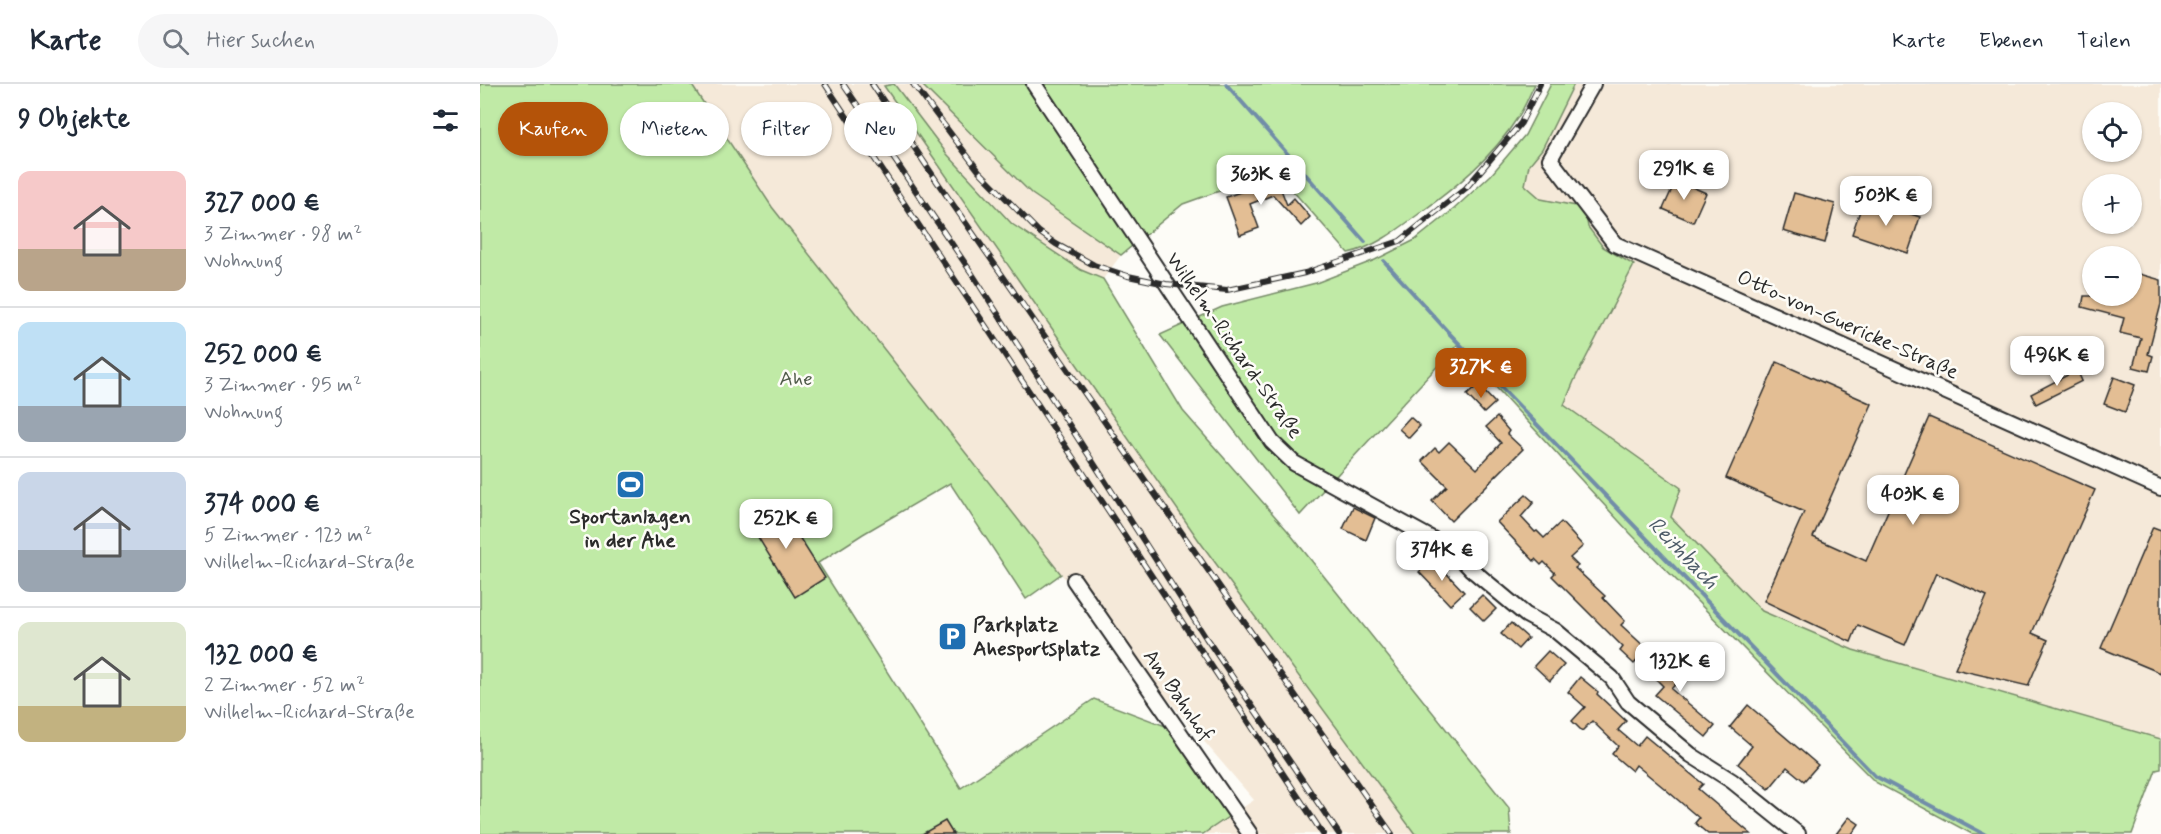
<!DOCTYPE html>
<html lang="de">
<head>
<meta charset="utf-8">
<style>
  body { margin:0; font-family:Mynerve,sans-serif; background:#f6f6f7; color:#1f2937; height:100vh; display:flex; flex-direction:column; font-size:22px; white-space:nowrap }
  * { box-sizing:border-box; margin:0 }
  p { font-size:20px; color:#747a83 }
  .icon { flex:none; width:33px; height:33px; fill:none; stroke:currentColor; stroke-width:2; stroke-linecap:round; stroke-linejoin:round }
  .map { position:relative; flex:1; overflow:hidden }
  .sheet { display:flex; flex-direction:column; background:#fff; width:480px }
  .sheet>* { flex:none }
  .guide { position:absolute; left:18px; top:18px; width:570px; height:54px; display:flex; gap:12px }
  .tools { position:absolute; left:1602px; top:18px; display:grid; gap:12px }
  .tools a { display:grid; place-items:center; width:60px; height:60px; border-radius:50%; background:#fff; box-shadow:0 2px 4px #0004; font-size:30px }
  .price { position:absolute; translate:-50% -51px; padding:0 14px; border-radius:12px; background:#fff; color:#222; font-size:20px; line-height:39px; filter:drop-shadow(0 2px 3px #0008) }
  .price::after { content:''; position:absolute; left:50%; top:36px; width:18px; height:14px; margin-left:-9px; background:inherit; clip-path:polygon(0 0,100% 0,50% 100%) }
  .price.active { background:#b45309; color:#fff }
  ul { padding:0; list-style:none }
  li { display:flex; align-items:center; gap:18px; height:150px; padding:0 18px }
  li+li { border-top:2px solid #e0e1e3 }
  li span { display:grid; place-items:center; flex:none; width:168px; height:120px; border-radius:12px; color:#555 }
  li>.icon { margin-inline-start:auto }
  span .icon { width:72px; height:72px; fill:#fffc; stroke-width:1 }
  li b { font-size:26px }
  h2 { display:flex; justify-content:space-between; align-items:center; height:72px; padding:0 18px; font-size:26px }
  .tag { padding:0 21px; border-radius:27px; background:#fff; box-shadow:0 2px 4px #0004; font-size:21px; line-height:54px }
  .tag.active { background:#b45309; color:#fff }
  header { display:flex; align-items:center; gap:36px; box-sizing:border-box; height:84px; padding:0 30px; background:#fff; border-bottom:2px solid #e0e1e3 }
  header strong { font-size:28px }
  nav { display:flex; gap:33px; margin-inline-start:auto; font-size:21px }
  .search { width:420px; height:54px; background:#f6f6f7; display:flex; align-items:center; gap:15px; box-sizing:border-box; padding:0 21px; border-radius:33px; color:#747a83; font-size:22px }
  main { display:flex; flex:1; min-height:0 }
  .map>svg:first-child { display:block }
</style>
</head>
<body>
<header>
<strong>Karte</strong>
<div class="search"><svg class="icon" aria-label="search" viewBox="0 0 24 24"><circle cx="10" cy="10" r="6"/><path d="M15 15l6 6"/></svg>Hier suchen</div>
<nav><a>Karte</a><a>Ebenen</a><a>Teilen</a></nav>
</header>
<main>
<section class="sheet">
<h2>9 Objekte<svg class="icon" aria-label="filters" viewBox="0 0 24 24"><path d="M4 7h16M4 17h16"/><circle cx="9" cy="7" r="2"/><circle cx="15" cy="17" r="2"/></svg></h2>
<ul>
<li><span style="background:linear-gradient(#f6c9c9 65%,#b9a48a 0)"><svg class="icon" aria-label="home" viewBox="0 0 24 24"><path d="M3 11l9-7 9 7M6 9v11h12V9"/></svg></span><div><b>327 000 €</b><p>3 Zimmer · 98 m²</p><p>Wohnung</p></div></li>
<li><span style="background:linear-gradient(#bfe0f5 70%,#9aa5b1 0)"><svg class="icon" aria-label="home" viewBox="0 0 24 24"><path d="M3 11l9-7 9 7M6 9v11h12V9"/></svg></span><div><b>252 000 €</b><p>3 Zimmer · 95 m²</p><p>Wohnung</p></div></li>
<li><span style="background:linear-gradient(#c9d6e8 65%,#9aa5b1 0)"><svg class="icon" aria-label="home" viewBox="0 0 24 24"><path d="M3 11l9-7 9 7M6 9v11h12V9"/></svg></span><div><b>374 000 €</b><p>5 Zimmer · 123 m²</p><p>Wilhelm-Richard-Straße</p></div></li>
<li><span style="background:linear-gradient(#dfe7d0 70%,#c2b280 0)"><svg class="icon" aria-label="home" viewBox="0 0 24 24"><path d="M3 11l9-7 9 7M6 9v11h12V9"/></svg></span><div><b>132 000 €</b><p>2 Zimmer · 52 m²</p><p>Wilhelm-Richard-Straße</p></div></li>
</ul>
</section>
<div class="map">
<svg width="1681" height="750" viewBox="0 0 1681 750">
  <rect width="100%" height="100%" fill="#fdfcf7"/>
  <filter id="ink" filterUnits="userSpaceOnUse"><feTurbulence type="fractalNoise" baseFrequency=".0167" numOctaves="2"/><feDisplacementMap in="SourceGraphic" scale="12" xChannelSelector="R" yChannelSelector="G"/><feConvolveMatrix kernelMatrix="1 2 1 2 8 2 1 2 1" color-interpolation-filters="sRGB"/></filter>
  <g filter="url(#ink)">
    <g fill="#f5e9d9" fill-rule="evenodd">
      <path d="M 211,0 L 411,0 L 405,2 L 720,458 L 935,750 L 723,750 L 774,716 L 581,490 L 292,123 Z"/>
      <path d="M 414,0 L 441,0 L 552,110 L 641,171 L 623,195 L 601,186 L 532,140 L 467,70 Z"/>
      <path d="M 1094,0 L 1681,0 L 1681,655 L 1373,566 L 1282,527 L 1190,433 L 1201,404 L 1084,321 L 1094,297 L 1154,181 L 1123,163 L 1108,143 L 1106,132 L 1096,122 L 1061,115 L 1045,101 L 1049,81 L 1062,65 ZM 1612,28 L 1652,28 L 1652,68 L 1612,68 ZM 1612,100 L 1652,100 L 1652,140 L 1612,140 ZM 1612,172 L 1652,172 L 1652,212 L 1612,212 Z"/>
    </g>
    <g fill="#c0eaa6" stroke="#768a68" stroke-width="1.5">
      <path d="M 0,0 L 211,0 L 292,123 L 581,490 L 546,515 L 470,399 L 383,450 L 338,479 L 481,704 L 614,615 L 691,644 L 751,731 L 723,750 L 0,750 Z"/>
      <path d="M 414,0 L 467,70 L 532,140 L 601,186 L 623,195 L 703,327 L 807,446 L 1029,724 L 1031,750 L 935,750 L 720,458 L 404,2 Z"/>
      <path d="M 441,0 L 1055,0 C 1049,11 1045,23 1038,33 C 1012,74 975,104 936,132 C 916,147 893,164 868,169 L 795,87 L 703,120 L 641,171 L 552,110 Z"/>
      <path d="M 1071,0 L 1094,0 L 1062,65 L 1049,81 L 1045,101 L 1061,115 L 1096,122 L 1106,132 L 1108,143 L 1123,163 L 1154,181 L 1094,297 L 1084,321 L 1201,404 L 1191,433 L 1282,527 L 1373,566 L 1681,655 L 1681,685 L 1676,686 L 1652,750 L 1492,750 L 1395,698 L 1150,449 L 977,261 L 820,431 L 680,251 L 742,223 L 836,199 L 895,176 L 935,156 L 974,125 L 1011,91 L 1045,51 Z"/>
    </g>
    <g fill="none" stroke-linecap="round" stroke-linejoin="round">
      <g stroke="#718da8" stroke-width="4">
        <path d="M 746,0 L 885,158"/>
        <path d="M 904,177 L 968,248 L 1395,692 L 1504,750"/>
      </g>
    </g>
    <g fill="#e3be94" stroke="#2b2b2b" stroke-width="1.5">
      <path d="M 797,95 L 807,121 L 814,114 L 830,133 L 821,142 L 793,111 L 770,120 L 779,144 L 760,151 L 746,113 Z"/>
      <path d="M 1196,96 L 1226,109 L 1213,138 L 1183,125 Z"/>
      <path d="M 1314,109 L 1355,120 L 1345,159 L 1303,147 Z"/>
      <path d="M 1383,118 L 1415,128 L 1416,125 L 1440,133 L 1428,169 L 1372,150 Z"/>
      <path d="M 1656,189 L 1681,196 L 1681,220 L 1668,270 L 1673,272 L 1669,287 L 1653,283 L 1661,254 L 1640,249 L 1644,234 L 1602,223 L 1604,212 L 1652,212 Z"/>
      <path d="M 1297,278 L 1392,320 L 1333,453 L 1386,477 L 1449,333 L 1615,406 L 1552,549 L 1568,556 L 1548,602 L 1475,585 L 1507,512 L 1456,489 L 1425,561 L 1378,541 L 1371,558 L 1284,517 L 1324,428 L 1246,394 Z"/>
      <path d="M 1597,286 L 1602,297 L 1556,320 L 1551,310 Z"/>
      <path d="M 1634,293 L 1655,301 L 1645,328 L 1624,320 Z"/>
      <path d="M 998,301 L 1015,319 L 1004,329 L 987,311 Z"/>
      <path d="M 930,333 L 940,342 L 929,354 L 919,345 Z"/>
      <path d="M 1017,333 L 1029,347 L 1027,350 L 1043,365 L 971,437 L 952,417 L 967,402 L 942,377 L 955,364 L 959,368 L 969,358 L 997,385 L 1021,359 L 1006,343 Z"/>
      <path d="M 1046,411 L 1054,418 L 1041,433 L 1055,448 L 1057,447 L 1064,454 L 1081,438 L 1103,462 L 1090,474 L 1098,482 L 1095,484 L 1125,512 L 1123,514 L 1145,537 L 1141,541 L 1167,565 L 1154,580 L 1140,567 L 1143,563 L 1072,492 L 1075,489 L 1064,478 L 1061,481 L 1055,475 L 1054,477 L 1017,438 Z"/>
      <path d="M 297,418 L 345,494 L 315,513 L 268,437 Z"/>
      <path d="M 873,423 L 895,434 L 886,456 L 863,445 Z"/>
      <path d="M 1673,443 L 1681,446 L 1681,589 L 1621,564 Z"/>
      <path d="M 953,475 L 984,508 L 970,521 L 939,488 Z"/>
      <path d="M 1002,511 L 1016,525 L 1004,537 L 990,523 Z"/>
      <path d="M 1031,539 L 1048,554 L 1038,565 L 1021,550 Z"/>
      <path d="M 1193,566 L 1211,584 L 1191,605 L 1235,642 L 1226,653 L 1175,611 L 1183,602 L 1176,595 L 1186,584 L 1180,579 Z"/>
      <path d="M 1068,567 L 1084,581 L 1070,597 L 1054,582 Z"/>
      <path d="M 1100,593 L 1118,608 L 1117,610 L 1146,637 L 1138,646 L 1157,662 L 1165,652 L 1223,700 L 1218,705 L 1271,750 L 1228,750 L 1215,739 L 1219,734 L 1184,704 L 1156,681 L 1152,687 L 1132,670 L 1138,662 L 1112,637 L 1102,647 L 1092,637 L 1105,623 L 1088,608 Z"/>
      <path d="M 1268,621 L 1338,681 L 1324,697 L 1307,683 L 1289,705 L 1258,680 L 1272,662 L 1250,643 Z"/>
      <path d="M 1369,733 L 1379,740 L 1372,750 L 1356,750 Z"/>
      <path d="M 465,737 L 473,750 L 442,750 Z"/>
    </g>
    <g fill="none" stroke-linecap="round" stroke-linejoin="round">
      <defs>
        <g id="street">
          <path d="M 554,0 L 792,358 L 814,379 L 974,467 L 991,485 L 1046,531 L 1076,547 L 1132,594 L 1148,618 L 1211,671 L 1252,697 L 1318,750"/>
          <path d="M 1113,0 L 1070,75 L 1135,160 L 1681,404"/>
          <path d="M 594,496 L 770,750"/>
        </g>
      </defs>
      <use href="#street" stroke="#2b2b2b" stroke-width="18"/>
      <use href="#street" stroke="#fdfcf7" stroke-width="14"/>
      <defs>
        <g id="rail">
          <path d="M 345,0 L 843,750"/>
          <path d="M 363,0 L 491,188 L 726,554 L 859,750"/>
          <path d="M 392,0 L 460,102 L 912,750"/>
          <path d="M 433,0 L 499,87 L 559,148 L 576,160 L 614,181 L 648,192 L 686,200 L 747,206 L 825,189 L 920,157 L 986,104 L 1041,39 L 1060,0"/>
        </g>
      </defs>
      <use href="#rail" stroke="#2b2b2b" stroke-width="6"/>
      <use href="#rail" stroke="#fdfcf7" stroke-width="4" stroke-dasharray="11" stroke-linecap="butt"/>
    </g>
  </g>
  <defs>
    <symbol id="stadium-square" viewBox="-11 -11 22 22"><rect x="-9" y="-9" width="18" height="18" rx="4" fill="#1f6fb2" stroke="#fdfcf7"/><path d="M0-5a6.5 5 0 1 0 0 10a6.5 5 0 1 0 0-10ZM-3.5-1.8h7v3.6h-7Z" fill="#fff"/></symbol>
    <symbol id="parking-square" viewBox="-11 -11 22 22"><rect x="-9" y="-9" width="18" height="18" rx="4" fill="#1f6fb2" stroke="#fdfcf7"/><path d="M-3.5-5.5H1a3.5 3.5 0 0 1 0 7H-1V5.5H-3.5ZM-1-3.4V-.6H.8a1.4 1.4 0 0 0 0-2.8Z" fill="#fff"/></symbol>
  </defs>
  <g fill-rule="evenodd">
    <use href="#stadium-square" x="134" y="384" width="33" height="33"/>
    <use href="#parking-square" x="456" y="536" width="33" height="33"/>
  </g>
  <g text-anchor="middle" stroke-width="5" stroke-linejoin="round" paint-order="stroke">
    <g font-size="21" fill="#2b2b2b" stroke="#fdfcf7">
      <text transform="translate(1368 240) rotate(24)" y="7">Otto-von-Guericke-Straße</text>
      <text transform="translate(755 261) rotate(55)" y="7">Wilhelm-Richard-Straße</text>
      <text transform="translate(699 611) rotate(55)" y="7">Am Bahnhof</text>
    </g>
    <g font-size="21" fill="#505b4a" stroke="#fdfcf7">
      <text x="316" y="301">Ahe</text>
    </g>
    <g font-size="21" font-weight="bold" fill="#2b2b2b" stroke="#fdfcf7">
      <text x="150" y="439">Sportanlagen<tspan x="150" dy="24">in der Ahe</tspan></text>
      <text x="493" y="547" text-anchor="start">Parkplatz<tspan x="493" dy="24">Ahesportsplatz</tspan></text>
    </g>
    <g font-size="22" font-style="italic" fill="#4e5c69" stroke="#fdfcf7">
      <text transform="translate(1204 468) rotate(46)" y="8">Reithbach</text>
    </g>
  </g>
</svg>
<div class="tools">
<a><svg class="icon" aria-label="locate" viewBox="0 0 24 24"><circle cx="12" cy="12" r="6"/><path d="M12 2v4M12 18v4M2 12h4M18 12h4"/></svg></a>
<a>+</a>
<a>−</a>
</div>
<b class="price" style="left:1204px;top:117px">291K €</b>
<b class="price" style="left:781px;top:122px">363K €</b>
<b class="price" style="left:1406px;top:143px">503K €</b>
<b class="price" style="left:1577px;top:303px">496K €</b>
<b class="price active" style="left:1001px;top:315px">327K €</b>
<b class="price" style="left:1433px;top:442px">403K €</b>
<b class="price" style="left:306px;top:466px">252K €</b>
<b class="price" style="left:962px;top:498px">374K €</b>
<b class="price" style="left:1200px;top:609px">132K €</b>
<div class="guide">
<a class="tag active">Kaufen</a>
<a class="tag">Mieten</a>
<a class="tag">Filter</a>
<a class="tag">Neu</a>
</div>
</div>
</main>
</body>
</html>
